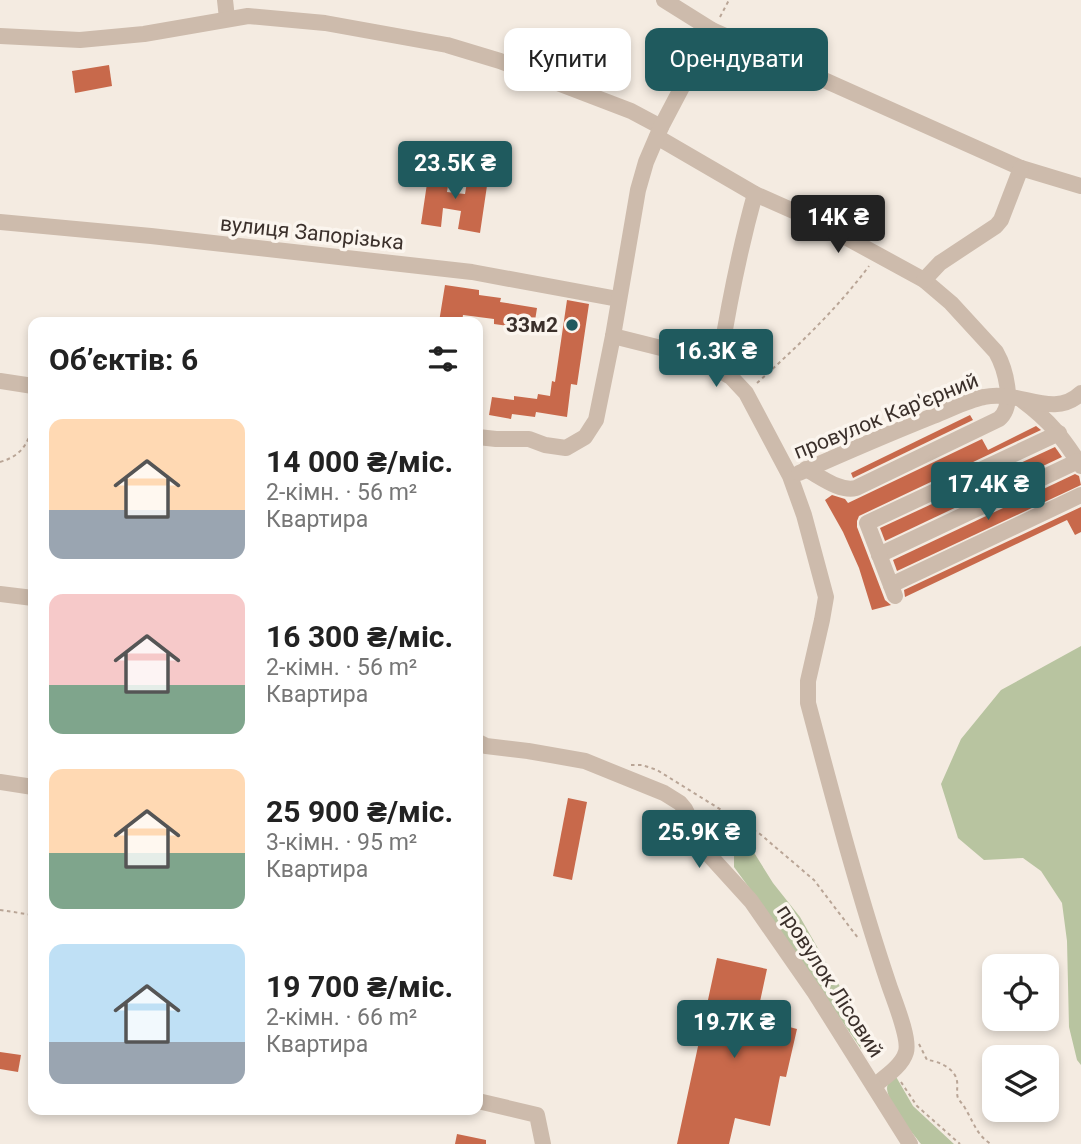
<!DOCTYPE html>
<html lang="uk">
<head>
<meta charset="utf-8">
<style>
  body { margin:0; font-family:Roboto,sans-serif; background:#f2f2f2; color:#222; height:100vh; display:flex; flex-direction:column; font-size:26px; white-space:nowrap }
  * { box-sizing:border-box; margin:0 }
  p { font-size:23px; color:#767676 }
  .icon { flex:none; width:38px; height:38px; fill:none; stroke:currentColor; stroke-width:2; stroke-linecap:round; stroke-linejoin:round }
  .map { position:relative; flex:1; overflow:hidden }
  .sheet { position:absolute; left:28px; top:317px; width:455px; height:798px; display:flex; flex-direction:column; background:#fff; border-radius:14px; box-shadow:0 4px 10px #0003 }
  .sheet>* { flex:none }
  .hud { position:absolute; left:504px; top:28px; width:471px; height:63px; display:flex; gap:14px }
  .controls { position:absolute; left:982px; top:954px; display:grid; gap:14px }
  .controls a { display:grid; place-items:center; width:77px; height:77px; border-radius:14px; background:#fff; box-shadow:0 4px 10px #0003; font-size:35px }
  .price { position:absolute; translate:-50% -60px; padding:0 16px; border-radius:7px; background:#1f5a5e; color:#fff; font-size:23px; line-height:46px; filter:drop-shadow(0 2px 4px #0008) }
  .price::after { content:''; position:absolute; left:50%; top:42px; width:21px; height:16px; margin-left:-10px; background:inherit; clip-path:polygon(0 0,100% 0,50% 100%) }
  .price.current { background:#222; color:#fff }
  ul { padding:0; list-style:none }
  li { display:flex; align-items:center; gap:21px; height:175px; padding:0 21px }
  li span { display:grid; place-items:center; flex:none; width:196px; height:140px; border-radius:14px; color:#555 }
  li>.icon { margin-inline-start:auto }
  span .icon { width:84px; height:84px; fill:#fffc; stroke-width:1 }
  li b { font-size:30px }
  h2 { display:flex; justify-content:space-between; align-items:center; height:84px; padding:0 21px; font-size:30px }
  .pill { padding:0 24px; border-radius:14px; background:#fff; box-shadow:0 4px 10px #0003; font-size:24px; line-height:63px }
  .pill.current { background:#1f5a5e; color:#fff }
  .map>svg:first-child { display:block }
</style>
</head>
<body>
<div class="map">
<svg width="1081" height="1144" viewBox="0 0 1081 1144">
  <rect width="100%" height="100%" fill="#f4ebe1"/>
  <g fill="#b8c4a0">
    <path d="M 1081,646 L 1081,1065 L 1077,1060 L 1069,1027 L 1067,941 L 1062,903 L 1041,871 L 1023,858 L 984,860 L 958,838 L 941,784 L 961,739 L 1001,690 Z"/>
    <path d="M 741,845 L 753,851 L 773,883 L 800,917 L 858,1018 L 870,1042 L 861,1049 L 772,919 L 734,867 L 734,847 Z"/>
    <path d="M 895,1075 L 913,1106 L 954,1144 L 921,1144 C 911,1131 889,1106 887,1089 C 887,1083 891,1079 895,1075 Z"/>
  </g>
  <g fill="#c8694b">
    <path d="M 109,65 L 112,86 L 75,93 L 72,71 Z"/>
    <path d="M 429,170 L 450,173 L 447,192 L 465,194 L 468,176 L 488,179 L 480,233 L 458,229 L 461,211 L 443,208 L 441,227 L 421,224 Z"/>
    <path d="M 445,285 L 479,290 L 479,295 L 501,298 L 500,302 L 537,308 L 534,327 L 524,326 L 523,328 L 494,324 L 494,319 L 463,315 L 462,322 L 439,322 Z"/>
    <path d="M 567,300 L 589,304 L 577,385 L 571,384 L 567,417 L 536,412 L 535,417 L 512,414 L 511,419 L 489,415 L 492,397 L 514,400 L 514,396 L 537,399 L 538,394 L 550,396 L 552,381 L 555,382 Z"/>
    <path d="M 970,415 L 973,420 L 853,478 L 851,473 Z"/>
    <path d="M 1036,426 L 1041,430 L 859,516 L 857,521 L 857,527 L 885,600 L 891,605 L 872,610 L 859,568 L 843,532 L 825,500 L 832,495 L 845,499 L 848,503 L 982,439 L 988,450 Z"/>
    <path d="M 1055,447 L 1062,457 L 885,541 L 880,528 Z"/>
    <path d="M 1075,474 L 1079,476 L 1081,485 L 897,571 L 893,560 Z"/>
    <path d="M 1081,507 L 1081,532 L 1075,535 L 1067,520 L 905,597 L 904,590 Z"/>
    <path d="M 568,798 L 587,802 L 572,880 L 553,876 Z"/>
    <path d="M 717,958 L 767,969 L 753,1034 L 775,1040 L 778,1024 L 797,1029 L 786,1077 L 780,1076 L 770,1126 L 735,1118 L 729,1144 L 677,1144 Z"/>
    <path d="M 0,1052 L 21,1055 L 18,1072 L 0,1069 Z"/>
    <path d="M 457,1134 L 486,1140 L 486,1144 L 455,1144 Z"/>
  </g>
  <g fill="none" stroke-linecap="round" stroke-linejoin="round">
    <g stroke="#b9a596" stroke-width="2" stroke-dasharray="3.5 3.5" stroke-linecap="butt">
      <path d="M 720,17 L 729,0"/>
      <path d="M 757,383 C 797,347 837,309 869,266"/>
      <path d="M 0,462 C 21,456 29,444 33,422"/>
      <path d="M 631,765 L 642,765 L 657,770 L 760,834 L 814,880 L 858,938"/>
      <path d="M 0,910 L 33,915"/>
      <path d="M 919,1044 L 927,1060 C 938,1061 955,1068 957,1081 C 958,1087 956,1093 958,1098 C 960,1102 963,1104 965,1108 C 973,1121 977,1136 991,1144"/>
      <path d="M 901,1082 L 917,1106 L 960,1144"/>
    </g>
    <g stroke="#cdbbac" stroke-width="16">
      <path d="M 225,0 L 227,18"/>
      <path d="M 664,0 L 712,30 L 1021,168 L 1081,186"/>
      <path d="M 0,36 L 80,40 L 144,34 L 248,16 L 325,23 L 447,45 L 500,61 L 631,111 L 661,127"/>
      <path d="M 657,137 L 755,194 L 816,221 L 924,280 L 951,303 L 996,352 C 1005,368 1016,405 999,419 L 856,488 C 840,492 821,477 806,469"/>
      <path d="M 0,222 L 151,236 L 472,272 L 618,299"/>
      <path d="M 924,280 L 940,263 L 996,226 L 1001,220 L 1021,168"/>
      <path d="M 613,336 L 669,350 L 698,358 L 731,377 L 746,393 L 790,476 L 804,515 L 826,597 L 822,620 L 808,681 L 808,703 C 833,797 858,893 889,985 C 894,1000 910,1038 906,1052 C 902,1066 885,1077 874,1086"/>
      <path d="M 716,367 L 720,359 C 729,303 740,248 755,194"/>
      <path d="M 0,381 L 33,386"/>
      <path d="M 1023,401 C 1050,421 1063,438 1081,466"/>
      <path d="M 478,437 L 496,439 L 529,439 L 545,445 L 566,448 L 585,437 L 596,420 L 613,336 L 638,190 L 646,162 L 661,127 L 712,30"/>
      <path d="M 799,473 C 844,453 888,434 933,416 C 949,410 967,400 984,397 C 1019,389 1053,420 1081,393"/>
      <path d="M 879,555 L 1078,461"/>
      <path d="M 891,585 L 1081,495"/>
      <path d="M 0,594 L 33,598"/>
      <path d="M 895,596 L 867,523 L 1059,433"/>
      <path d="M 478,742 L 486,746 L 528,751 L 585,761 L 664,793 L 680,803 L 685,809 L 689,817 L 691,835 L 751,901 L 815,993 L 910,1144"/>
      <path d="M 0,782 L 33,787"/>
      <path d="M 478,1101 L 537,1115 L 543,1144"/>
    </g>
  </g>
  <circle fill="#1f5a5e" stroke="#fbf5ee" stroke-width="2.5" cx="572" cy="325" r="7"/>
  <g text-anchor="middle" stroke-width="7" stroke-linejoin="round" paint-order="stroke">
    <g font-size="21" fill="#3b302b" stroke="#fbf5ee">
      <text transform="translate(312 233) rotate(6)" y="7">вулиця Запорізька</text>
      <text transform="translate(886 416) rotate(-22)" y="7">провулок Кар'єрний</text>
      <text transform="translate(830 981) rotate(57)" y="7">провулок Лісовий</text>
    </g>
    <g font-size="21" font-weight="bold" fill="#3b302b" stroke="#fbf5ee" text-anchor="end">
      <text x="558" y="332">33м2</text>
    </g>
  </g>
</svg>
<div class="controls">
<a><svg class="icon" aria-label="locate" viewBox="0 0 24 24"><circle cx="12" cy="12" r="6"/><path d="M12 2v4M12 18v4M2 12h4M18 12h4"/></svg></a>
<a><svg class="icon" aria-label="layers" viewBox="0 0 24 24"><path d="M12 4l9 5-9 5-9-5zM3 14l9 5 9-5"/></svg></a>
</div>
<b class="price" style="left:455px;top:201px">23.5K ₴</b>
<b class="price current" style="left:838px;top:255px">14K ₴</b>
<b class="price" style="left:716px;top:389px">16.3K ₴</b>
<b class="price" style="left:988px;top:522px">17.4K ₴</b>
<b class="price" style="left:699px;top:870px">25.9K ₴</b>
<b class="price" style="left:734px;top:1060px">19.7K ₴</b>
<div class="hud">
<a class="pill">Купити</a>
<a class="pill current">Орендувати</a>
</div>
<section class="sheet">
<h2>Об’єктів: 6<svg class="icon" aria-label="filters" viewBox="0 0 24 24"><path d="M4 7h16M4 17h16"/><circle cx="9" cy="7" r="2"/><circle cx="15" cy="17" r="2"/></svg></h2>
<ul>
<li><span style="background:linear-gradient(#ffd9b3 65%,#9aa5b1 0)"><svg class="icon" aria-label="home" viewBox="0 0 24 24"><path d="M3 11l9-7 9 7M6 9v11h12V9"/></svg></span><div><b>14 000 ₴/міс.</b><p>2-кімн. · 56 m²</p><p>Квартира</p></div></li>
<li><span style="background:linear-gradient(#f6c9c9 65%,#7fa58c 0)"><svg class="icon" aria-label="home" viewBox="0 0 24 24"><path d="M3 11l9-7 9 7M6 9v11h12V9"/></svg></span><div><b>16 300 ₴/міс.</b><p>2-кімн. · 56 m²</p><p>Квартира</p></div></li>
<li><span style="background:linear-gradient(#ffd9b3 60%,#7fa58c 0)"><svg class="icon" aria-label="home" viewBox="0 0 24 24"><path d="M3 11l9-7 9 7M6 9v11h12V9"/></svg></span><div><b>25 900 ₴/міс.</b><p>3-кімн. · 95 m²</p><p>Квартира</p></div></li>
<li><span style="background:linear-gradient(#bfe0f5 70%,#9aa5b1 0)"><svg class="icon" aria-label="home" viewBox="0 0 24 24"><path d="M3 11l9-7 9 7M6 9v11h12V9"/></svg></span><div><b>19 700 ₴/міс.</b><p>2-кімн. · 66 m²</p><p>Квартира</p></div></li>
</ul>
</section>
</div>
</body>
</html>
